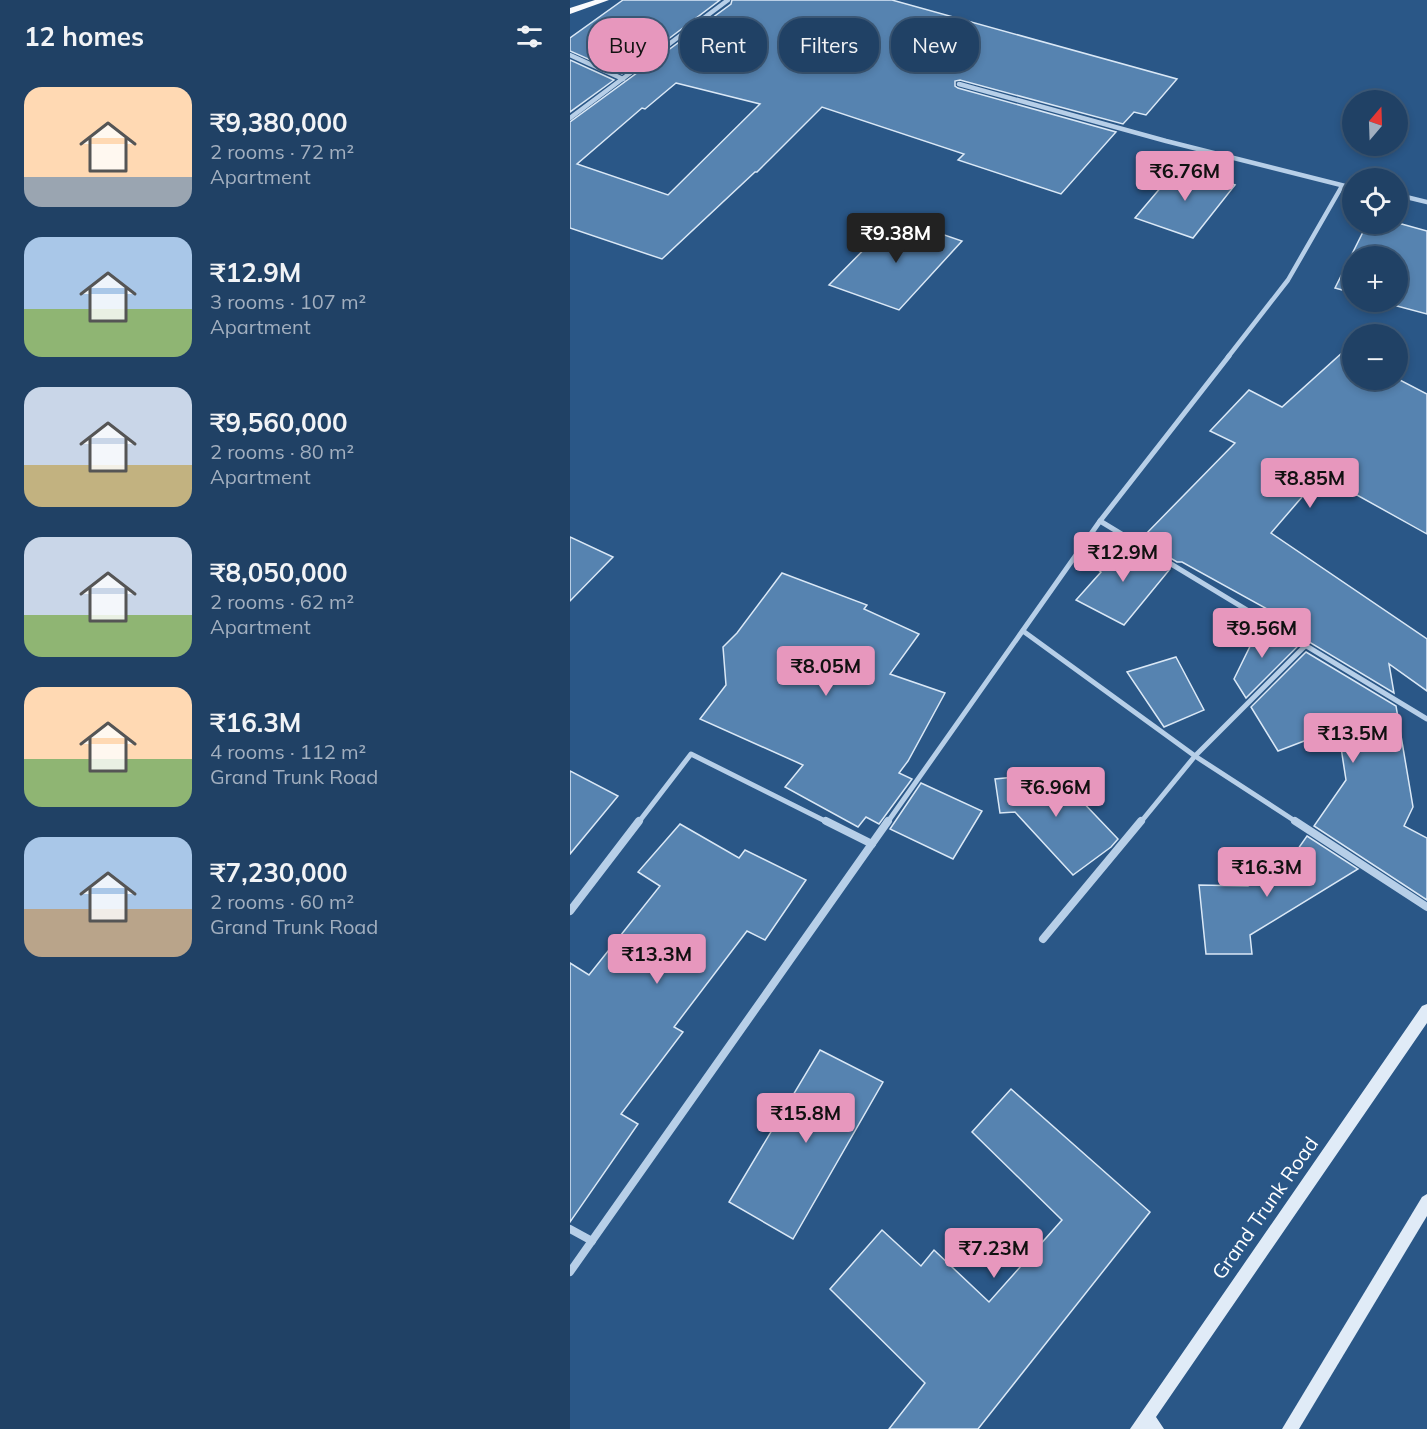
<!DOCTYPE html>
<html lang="en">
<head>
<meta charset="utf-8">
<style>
  body { margin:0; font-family:Mulish,sans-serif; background:#28486b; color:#f1f3f6; height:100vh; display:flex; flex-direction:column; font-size:22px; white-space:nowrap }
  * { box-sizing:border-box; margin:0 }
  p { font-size:20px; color:#a2afbf }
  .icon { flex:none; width:33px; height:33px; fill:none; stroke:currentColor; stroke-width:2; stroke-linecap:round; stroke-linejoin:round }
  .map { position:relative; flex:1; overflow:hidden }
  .panel { display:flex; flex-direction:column; background:#204165; width:570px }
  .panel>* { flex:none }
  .hud { position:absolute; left:18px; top:18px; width:570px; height:54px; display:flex; gap:12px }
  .needle { width:39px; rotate:19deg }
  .controls { position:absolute; left:772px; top:90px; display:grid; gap:12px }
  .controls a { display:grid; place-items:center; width:66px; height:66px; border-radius:50%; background:#204165; box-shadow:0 3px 9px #0003,0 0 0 2px #3d5a79; font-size:30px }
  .price { position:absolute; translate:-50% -51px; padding:0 14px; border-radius:6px; background:#e797bd; color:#111; font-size:20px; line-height:39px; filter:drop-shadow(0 2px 3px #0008) }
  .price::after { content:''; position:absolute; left:50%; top:36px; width:18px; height:14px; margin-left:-9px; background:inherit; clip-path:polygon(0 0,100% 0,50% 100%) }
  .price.active { background:#222; color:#fff }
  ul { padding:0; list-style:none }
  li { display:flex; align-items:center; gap:18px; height:150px; padding:0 24px }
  li span { display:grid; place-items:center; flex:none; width:168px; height:120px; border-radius:18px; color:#555 }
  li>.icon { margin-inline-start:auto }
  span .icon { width:72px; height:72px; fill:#fffc; stroke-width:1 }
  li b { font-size:26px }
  h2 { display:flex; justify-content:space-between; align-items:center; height:72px; padding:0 24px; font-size:26px }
  .chip { padding:0 21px; border-radius:24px; background:#204165; box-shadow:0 3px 9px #0003,0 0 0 2px #3d5a79; font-size:21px; line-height:54px }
  .chip.active { background:#e797bd; color:#111 }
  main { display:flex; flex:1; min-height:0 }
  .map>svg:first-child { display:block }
</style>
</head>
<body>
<main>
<section class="panel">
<h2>12 homes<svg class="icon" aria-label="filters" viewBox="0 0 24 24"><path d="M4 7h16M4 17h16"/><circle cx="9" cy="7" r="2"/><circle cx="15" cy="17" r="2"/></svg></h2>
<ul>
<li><span style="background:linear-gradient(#ffd9b3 75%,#9aa5b1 0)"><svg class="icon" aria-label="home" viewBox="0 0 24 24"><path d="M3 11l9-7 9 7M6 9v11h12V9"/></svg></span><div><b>₹9,380,000</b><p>2 rooms · 72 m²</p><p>Apartment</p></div></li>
<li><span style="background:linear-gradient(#a9c7e8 60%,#8fb573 0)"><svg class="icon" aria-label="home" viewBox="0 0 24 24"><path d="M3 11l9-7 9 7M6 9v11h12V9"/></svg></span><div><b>₹12.9M</b><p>3 rooms · 107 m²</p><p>Apartment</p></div></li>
<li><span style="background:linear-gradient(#c9d6e8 65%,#c2b280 0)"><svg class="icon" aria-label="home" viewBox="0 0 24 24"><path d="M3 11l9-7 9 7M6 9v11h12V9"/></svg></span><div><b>₹9,560,000</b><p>2 rooms · 80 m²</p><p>Apartment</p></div></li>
<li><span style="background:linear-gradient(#c9d6e8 65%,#8fb573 0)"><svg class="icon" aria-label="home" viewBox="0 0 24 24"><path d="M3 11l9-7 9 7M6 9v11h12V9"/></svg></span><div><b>₹8,050,000</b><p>2 rooms · 62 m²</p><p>Apartment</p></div></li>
<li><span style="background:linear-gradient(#ffd9b3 60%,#8fb573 0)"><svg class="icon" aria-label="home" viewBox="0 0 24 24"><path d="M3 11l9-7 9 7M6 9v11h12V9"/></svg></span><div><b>₹16.3M</b><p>4 rooms · 112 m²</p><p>Grand Trunk Road</p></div></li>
<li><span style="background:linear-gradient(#a9c7e8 60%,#b9a48a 0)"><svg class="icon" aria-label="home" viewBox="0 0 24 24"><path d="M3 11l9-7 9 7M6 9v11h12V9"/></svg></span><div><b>₹7,230,000</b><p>2 rooms · 60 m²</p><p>Grand Trunk Road</p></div></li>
</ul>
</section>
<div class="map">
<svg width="857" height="1429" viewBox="0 0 857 1429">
  <rect width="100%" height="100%" fill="#2a5787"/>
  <g fill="#5683b0" stroke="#dae8f6" stroke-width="1.5" fill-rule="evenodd">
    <path d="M 53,0 L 150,0 L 52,74 L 0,51 L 0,38 Z"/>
    <path d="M 162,0 L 322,0 L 607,79 L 576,115 L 564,112 L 553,124 L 390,80 L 385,81 L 385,86 L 388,88 L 546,132 L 491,194 L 388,160 L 394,154 L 252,107 L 187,172 L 185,172 L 92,259 L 0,228 L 0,122 L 161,4 ZM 106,83 L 190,104 L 98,195 L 7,164 L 72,108 L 75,109 Z"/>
    <path d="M 0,60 L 44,80 L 0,112 Z"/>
    <path d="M 608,167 L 665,185 L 623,238 L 565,218 Z"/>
    <path d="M 325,218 L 392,241 L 329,310 L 259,285 Z"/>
    <path d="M 828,223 L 857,231 L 857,314 L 812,302 L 828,302 L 828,256 L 783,256 L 783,293 L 765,288 L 797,224 Z"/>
    <path d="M 783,343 L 783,380 L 828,379 L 857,394 L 857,534 L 751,475 L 701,533 L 857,639 L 857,691 L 819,664 L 824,693 L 696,616 L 699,610 L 612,562 L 607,562 L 570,540 L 665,443 L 640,431 L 679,390 L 712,407 Z"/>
    <path d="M 0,537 L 43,557 L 0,601 Z"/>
    <path d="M 552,541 L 600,569 L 554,625 L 506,600 L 531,572 L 524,567 Z"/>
    <path d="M 212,573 L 297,605 L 294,609 L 349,634 L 320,674 L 375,693 L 338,761 L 329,773 L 342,779 L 309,824 L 296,817 L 288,827 L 215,787 L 233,765 L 130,719 L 156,685 L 153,647 L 167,633 Z"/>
    <path d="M 691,624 L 728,646 L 676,698 L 664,679 Z"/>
    <path d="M 736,652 L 826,706 L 843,807 L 834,826 L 857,838 L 857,900 L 744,826 L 776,780 L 768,728 L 708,751 L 681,707 Z"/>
    <path d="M 606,657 L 634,710 L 594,727 L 557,672 Z"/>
    <path d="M 0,771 L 48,796 L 0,854 Z"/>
    <path d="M 485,773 L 548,839 L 541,847 L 503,875 L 445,812 L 430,813 L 425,779 Z"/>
    <path d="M 351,783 L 412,811 L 383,859 L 320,829 Z"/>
    <path d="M 110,824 L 169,858 L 175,850 L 236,880 L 195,940 L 177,931 L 104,1027 L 113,1032 L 51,1114 L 68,1124 L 0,1222 L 0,963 L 19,975 L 90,886 L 68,872 Z"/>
    <path d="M 737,836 L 788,869 L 680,935 L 682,954 L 636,954 L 629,885 L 678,886 L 721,859 Z"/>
    <path d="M 250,1050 L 313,1082 L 223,1239 L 159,1202 Z"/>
    <path d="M 441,1089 L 580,1212 L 408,1429 L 319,1429 L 355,1383 L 260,1289 L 312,1230 L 351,1266 L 364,1250 L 419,1302 L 492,1220 L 402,1132 Z"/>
  </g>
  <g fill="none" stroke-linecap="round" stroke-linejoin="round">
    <g stroke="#b7cfe8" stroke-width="4.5">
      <path d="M 0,55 L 53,79"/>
      <path d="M 389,84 L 596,141 L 783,188"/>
      <path d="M 0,118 L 158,0"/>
      <path d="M 828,195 L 857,202"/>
      <path d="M 658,357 L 718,280 L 772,186"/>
    </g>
    <g stroke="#b7cfe8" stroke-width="5">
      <path d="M 530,521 L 857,719"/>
      <path d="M 453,631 L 625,756 L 728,823"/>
      <path d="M 68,823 L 121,754 L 259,823"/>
      <path d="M 317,823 L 530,521 L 659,356"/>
      <path d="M 570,823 L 625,756 L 736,645"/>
    </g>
    <g stroke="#b7cfe8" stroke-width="8">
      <path d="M 256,821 L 302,844"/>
      <path d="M 725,821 L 857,907"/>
      <path d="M 0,911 L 69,821"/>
      <path d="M 473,939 L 571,821"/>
      <path d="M 0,1229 L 22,1241"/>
      <path d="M 0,1272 L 318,821"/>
    </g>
    <g fill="#e0ebf7" fill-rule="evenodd">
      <path d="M 857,1004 L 857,1023 L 586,1417 L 594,1429 L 560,1429 L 852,1006 Z"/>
      <path d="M 857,1194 L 857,1216 L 729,1429 L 712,1429 L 852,1197 Z"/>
    </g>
    <path fill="#f9fbfe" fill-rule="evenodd" d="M 25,0 L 39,0 L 0,14 L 0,8 Z"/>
  </g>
  <g text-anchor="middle" stroke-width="4.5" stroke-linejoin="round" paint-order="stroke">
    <g font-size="20" fill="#fff" stroke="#2a5787">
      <text transform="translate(695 1208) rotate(-55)" y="7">Grand Trunk Road</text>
    </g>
  </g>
</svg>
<div class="controls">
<a><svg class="needle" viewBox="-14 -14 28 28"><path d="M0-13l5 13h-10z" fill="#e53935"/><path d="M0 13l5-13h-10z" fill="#a2afbf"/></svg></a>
<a><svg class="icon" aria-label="locate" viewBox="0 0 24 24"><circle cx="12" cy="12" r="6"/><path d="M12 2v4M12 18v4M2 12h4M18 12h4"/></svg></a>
<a>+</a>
<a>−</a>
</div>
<b class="price" style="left:615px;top:202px">₹6.76M</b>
<b class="price active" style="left:326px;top:264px">₹9.38M</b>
<b class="price" style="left:740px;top:509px">₹8.85M</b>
<b class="price" style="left:553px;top:583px">₹12.9M</b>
<b class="price" style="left:692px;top:659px">₹9.56M</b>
<b class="price" style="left:256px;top:697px">₹8.05M</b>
<b class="price" style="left:783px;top:764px">₹13.5M</b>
<b class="price" style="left:486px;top:818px">₹6.96M</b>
<b class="price" style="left:697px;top:898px">₹16.3M</b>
<b class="price" style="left:87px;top:985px">₹13.3M</b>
<b class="price" style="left:236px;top:1144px">₹15.8M</b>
<b class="price" style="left:424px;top:1279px">₹7.23M</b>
<div class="hud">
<a class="chip active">Buy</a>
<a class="chip">Rent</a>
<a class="chip">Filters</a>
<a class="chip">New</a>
</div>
</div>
</main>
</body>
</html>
